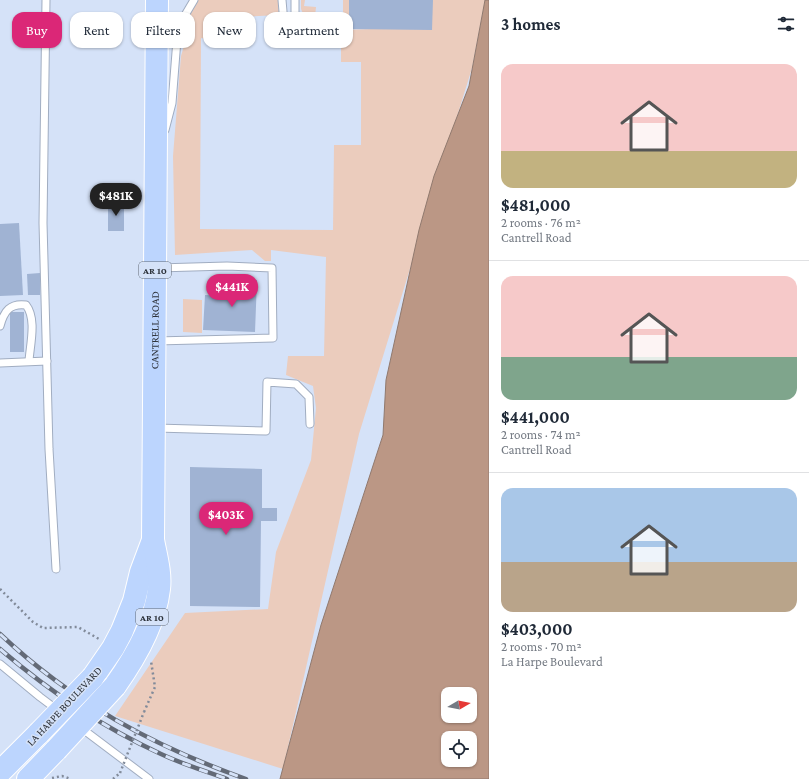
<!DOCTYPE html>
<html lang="en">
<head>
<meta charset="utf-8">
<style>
  body { margin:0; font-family:"Crimson Pro",serif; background:#f6f6f7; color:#1f2937; height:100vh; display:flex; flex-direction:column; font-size:15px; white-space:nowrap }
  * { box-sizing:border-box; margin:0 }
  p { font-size:13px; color:#747a83 }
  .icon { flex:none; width:22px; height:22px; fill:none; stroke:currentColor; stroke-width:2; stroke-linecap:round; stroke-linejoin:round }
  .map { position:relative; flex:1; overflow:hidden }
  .panel { display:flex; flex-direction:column; background:#fff; width:320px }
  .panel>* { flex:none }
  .guide { position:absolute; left:12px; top:12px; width:380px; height:36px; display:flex; gap:8px }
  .needle { width:26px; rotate:80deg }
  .tools { position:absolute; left:441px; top:687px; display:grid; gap:8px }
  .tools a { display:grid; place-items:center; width:36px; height:36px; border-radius:8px; background:#fff; box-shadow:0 1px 3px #0004; font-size:20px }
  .price { position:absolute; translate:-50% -34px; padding:0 9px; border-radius:14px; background:#db2777; color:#fff; font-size:13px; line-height:26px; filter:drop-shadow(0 1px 2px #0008) }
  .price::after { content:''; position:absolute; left:50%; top:24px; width:12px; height:9px; margin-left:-6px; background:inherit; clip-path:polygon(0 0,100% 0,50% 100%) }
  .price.on { background:#222; color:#fff }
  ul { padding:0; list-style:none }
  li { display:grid; align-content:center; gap:8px; height:212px; padding:0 12px }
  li+li { border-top:1px solid #e0e1e3 }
  li span { display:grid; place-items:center; height:124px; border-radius:12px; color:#555 }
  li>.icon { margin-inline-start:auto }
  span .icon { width:72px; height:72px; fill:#fffc; stroke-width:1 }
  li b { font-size:17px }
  h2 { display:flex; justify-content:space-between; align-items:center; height:48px; padding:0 12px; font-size:17px }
  .chip { padding:0 14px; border-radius:12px; background:#fff; box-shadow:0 1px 3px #0004; font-size:14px; line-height:36px }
  .chip.on { background:#db2777; color:#fff }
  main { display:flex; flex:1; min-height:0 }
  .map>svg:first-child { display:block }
</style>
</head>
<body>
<main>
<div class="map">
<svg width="489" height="779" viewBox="0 0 489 779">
  <rect width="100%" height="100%" fill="#d5e2f8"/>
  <g fill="#ebccbd">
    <path d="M 197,0 L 278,0 L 279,15 L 219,18 L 211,40 L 201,38 L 200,229 L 333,230 L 334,145 L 361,145 L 361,62 L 341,62 L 341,30 L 430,27 L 430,0 L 485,0 L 472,68 L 359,434 L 283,769 L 115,716 L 185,613 L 268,609 L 276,552 L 311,460 L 316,408 L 313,386 L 286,375 L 288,356 L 324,356 L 326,257 L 271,250 L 271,261 L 265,261 L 252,250 L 175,255 L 173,156 L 181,56 L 189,29 L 189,17 Z"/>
    <path d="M 301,0 L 305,0 L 304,6 L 316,7 L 315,17 L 304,16 L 301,9 Z"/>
    <rect x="343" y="0" width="7" height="28"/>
    <path d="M 183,299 L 202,300 L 202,333 L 183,332 Z"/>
  </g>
  <path fill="#bb9785" stroke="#90796e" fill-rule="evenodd" d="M 485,0 L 489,0 L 489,779 L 280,779 L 321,625 L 383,435 L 386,380 L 419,230 L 434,176 L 469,86 ZM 448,694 L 470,694 L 470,716 L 448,716 ZM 448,738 L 470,738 L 470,760 L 448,760 Z"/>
  <g fill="#a0b3d3">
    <path d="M 349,0 L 433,0 L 432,30 L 349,29 Z"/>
    <rect x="108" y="203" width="16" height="28"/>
    <path d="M 19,223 L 23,295 L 0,296 L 0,224 Z"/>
    <path d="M 40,273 L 40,295 L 28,295 L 27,274 Z"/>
    <path d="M 257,280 L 255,332 L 203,330 L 205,295 L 223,296 L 223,281 Z"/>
    <rect x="10" y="312" width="14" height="40"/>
    <path d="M 190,467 L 262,469 L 262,508 L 277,508 L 277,521 L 261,521 L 260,607 L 190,606 Z"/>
  </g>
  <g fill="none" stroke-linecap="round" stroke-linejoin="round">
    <defs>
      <g id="lane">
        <path d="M 46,0 L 43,223 L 49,449 L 56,569"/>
        <path d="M 282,0 L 284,23"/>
        <path d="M 295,0 L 295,23"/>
        <path d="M 289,23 L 320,22"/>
        <path d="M 165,130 L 172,103 L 178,27 L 194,0"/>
        <path d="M 0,326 C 4,311 10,303 26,305 C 37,319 30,345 29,361"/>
        <path d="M 156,341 L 273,338 L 272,268 L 227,266 L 158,268"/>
        <path d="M 0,363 L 47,361"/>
        <path d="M 156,428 L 266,431 L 267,382 L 296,384 L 309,397 L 310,424"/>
        <path d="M 0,664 L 40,697 L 149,779"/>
      </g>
      <g id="primary">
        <path d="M 93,677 L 113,648 L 122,631 L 134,601 L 141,572 L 153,540"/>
        <path id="s1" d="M 115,686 C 135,658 155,624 159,589 C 161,573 156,556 153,540 L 157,0"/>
        <path d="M 0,772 L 39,733"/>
        <path d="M 28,779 L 56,750"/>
      </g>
    </defs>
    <use href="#lane" stroke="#a1adc1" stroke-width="9"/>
    <use href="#primary" stroke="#fff" stroke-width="24"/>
    <g stroke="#828b9a" stroke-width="2.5" stroke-dasharray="2 3" stroke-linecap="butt">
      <path d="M 0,589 L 33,622 L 43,628 L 78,627 L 99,639"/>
      <path d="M 144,712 L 155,687 L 151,661"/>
      <path d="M 52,778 L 62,776 L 71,779"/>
      <path d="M 113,779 L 120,773"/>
    </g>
    <use href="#lane" stroke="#fff" stroke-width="7"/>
    <use href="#primary" stroke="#bcd5fe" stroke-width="22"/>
    <defs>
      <g id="rail">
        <path d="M 0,634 C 72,702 153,746 246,779"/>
        <path d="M 0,649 C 49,691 102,727 161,754 C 182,764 205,771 227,779"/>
      </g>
    </defs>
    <use href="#rail" stroke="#636a77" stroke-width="4.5"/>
    <use href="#rail" stroke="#d5e2f8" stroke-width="3" stroke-dasharray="9" stroke-linecap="butt"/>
    <defs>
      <g id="primary-bridge">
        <path d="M 39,733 L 93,677"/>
        <path d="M 56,750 L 115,686"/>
      </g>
    </defs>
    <use href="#primary-bridge" stroke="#fff" stroke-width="24" stroke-linecap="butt"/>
    <path stroke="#828b9a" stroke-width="2.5" stroke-dasharray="2 3" stroke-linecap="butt" d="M 120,773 L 144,712"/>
    <use href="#primary-bridge" stroke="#bcd5fe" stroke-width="22"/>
  </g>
  <g text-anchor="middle" stroke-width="3" stroke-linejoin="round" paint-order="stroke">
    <g fill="#d5e2f8" stroke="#5f6773" stroke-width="1">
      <rect x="139" y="262" width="32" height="16" rx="3"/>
      <rect x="136" y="609" width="32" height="16" rx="3"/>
    </g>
    <g font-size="10" font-weight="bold" fill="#2d323a">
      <text x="155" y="274">AR 10</text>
      <text x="152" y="621">AR 10</text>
    </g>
    <g font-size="11" fill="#2d323a" stroke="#d5e2f8">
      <text dy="4" stroke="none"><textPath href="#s1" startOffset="367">CANTRELL ROAD</textPath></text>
      <text transform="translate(64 706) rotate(-47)" y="4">LA HARPE BOULEVARD</text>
    </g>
  </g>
</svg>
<div class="tools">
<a><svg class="needle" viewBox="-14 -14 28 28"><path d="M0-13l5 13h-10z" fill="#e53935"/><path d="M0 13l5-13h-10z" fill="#747a83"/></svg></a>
<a><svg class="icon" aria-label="locate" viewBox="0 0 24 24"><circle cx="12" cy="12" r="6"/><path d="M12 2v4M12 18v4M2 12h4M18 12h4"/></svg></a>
</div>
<b class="price on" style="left:116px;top:217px">$481K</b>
<b class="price" style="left:232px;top:308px">$441K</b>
<b class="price" style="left:226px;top:536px">$403K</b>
<div class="guide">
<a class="chip on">Buy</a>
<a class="chip">Rent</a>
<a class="chip">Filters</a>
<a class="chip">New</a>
<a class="chip">Apartment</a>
</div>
</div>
<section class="panel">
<h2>3 homes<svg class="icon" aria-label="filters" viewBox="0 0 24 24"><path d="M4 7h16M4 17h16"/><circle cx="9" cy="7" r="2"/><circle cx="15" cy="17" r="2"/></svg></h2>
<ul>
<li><span style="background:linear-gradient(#f6c9c9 70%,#c2b280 0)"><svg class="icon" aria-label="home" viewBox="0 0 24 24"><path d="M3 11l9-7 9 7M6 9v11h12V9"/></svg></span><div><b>$481,000</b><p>2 rooms · 76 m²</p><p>Cantrell Road</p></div></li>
<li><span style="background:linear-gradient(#f6c9c9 65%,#7fa58c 0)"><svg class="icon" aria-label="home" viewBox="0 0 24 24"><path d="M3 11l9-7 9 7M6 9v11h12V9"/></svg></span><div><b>$441,000</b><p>2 rooms · 74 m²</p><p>Cantrell Road</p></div></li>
<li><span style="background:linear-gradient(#a9c7e8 60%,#b9a48a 0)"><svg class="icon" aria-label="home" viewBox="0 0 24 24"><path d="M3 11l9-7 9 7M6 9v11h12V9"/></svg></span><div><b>$403,000</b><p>2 rooms · 70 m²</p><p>La Harpe Boulevard</p></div></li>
</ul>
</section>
</main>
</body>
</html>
